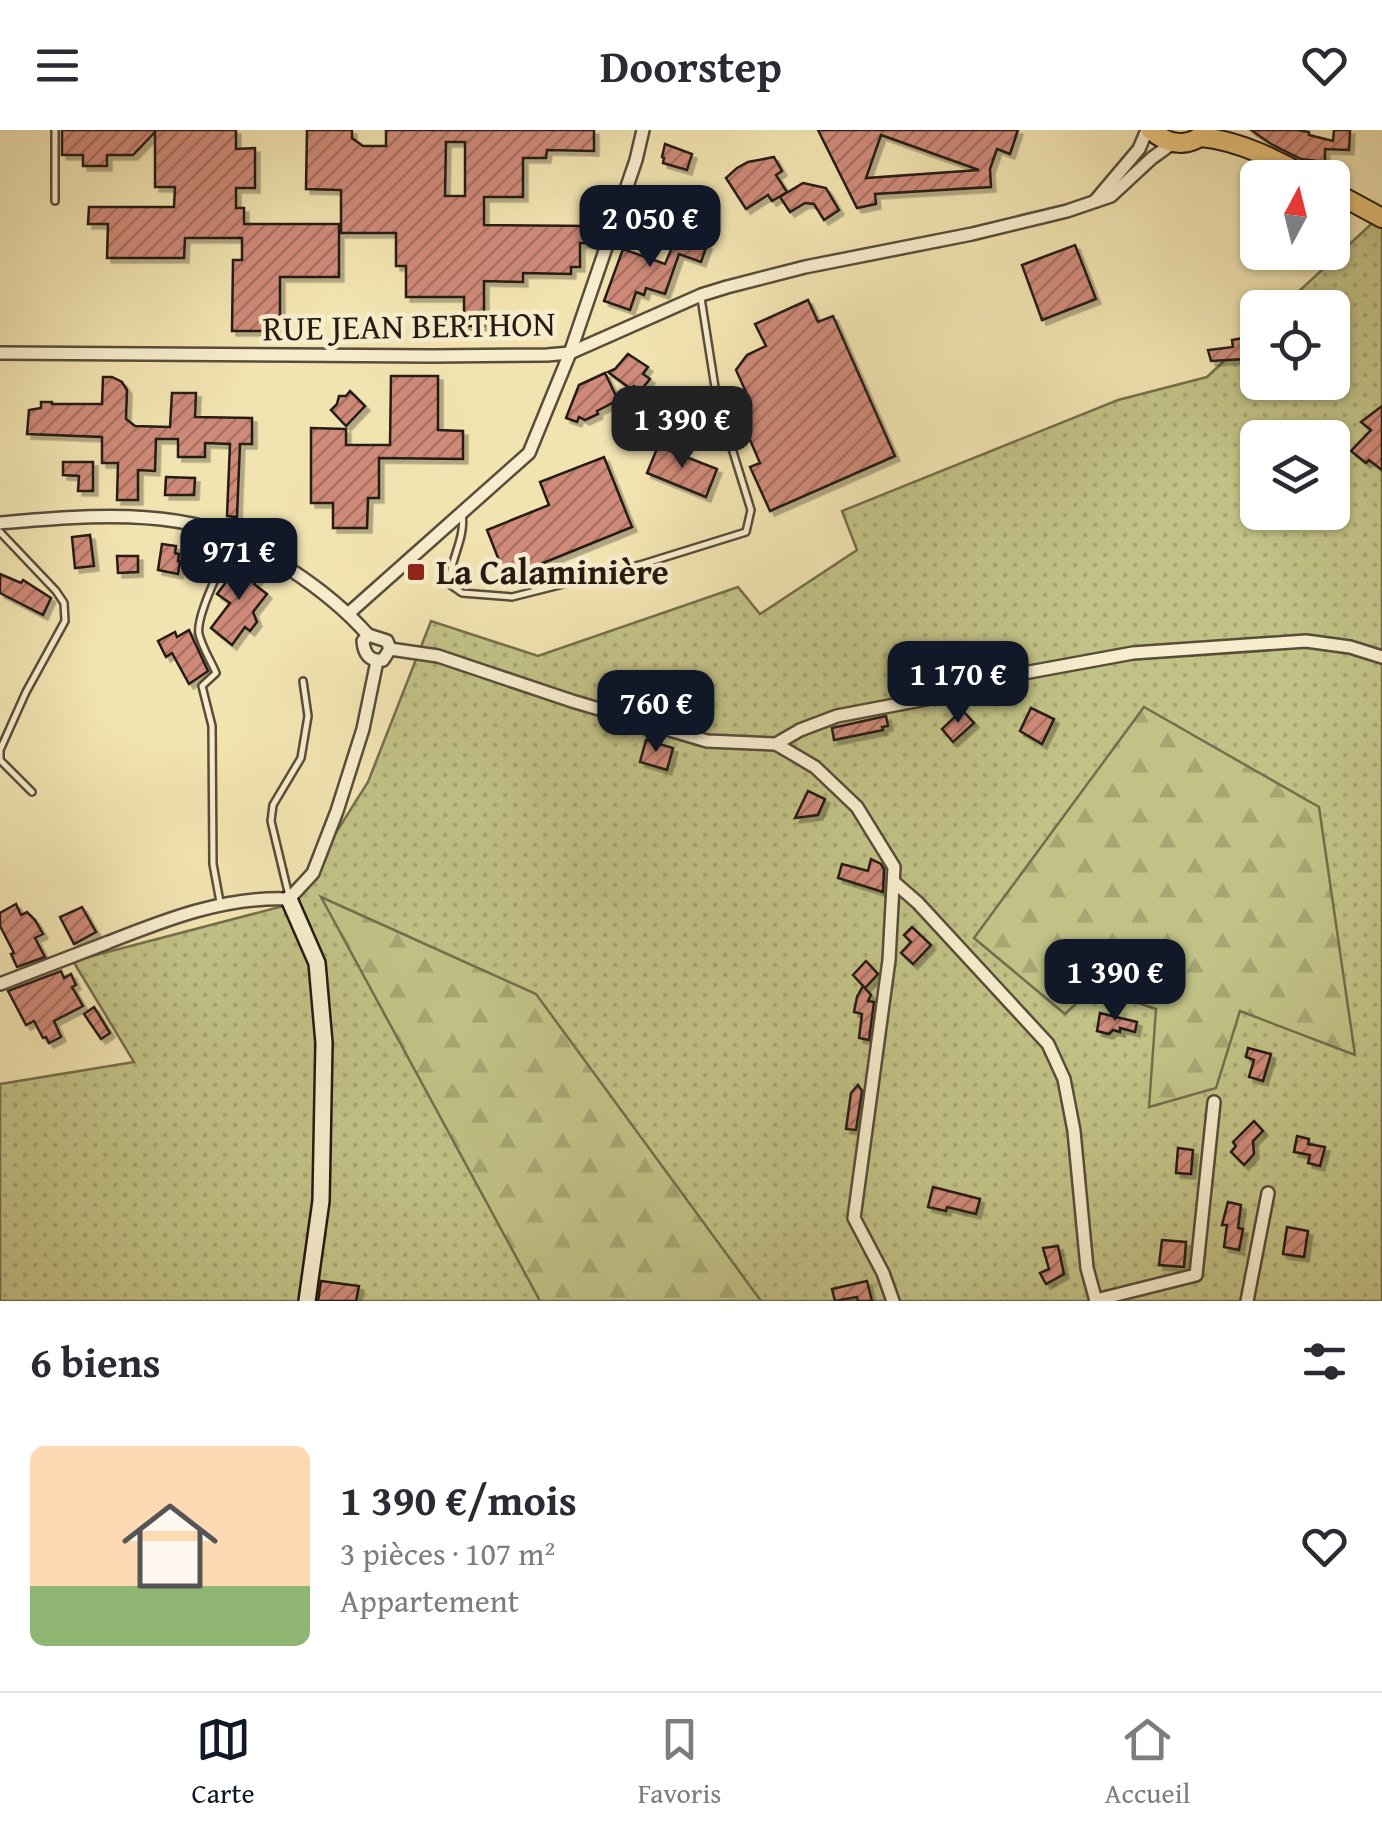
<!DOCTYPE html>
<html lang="fr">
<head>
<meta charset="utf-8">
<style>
  body { margin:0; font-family:"Gentium Book Plus",serif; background:#f2f2f3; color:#2b2b33; height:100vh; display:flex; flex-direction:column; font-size:38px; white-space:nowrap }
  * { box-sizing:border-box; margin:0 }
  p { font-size:32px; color:#7c7c81 }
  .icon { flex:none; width:55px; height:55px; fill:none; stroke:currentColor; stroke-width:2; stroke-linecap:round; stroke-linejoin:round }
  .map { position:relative; height:1171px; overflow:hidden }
  .drawer { display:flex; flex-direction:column; background:#fff; flex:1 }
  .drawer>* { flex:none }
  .needle { width:65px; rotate:7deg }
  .tools { position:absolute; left:1240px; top:30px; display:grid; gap:20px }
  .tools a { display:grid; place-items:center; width:110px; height:110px; border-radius:15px; background:#fff; box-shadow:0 2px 8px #0004; font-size:50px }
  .price { position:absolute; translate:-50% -85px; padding:0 22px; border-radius:20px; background:#111827; color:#fff; font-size:32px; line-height:65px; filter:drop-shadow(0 2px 5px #0008) }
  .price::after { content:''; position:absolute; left:50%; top:60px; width:30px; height:22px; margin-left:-15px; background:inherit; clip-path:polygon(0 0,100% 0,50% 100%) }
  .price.current { background:#222; color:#fff }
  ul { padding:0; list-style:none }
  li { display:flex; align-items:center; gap:30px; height:250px; padding:0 30px }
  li+li { border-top:2px solid #e1e1e2 }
  li span { display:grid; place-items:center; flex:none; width:280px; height:200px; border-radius:15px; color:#555 }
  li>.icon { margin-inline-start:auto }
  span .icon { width:120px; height:120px; fill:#fffc; stroke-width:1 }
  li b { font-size:42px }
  h2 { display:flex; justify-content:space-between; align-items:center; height:120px; padding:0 30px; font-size:42px }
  header { display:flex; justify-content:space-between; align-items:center; height:130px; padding:0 30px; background:#fff; font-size:45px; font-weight:600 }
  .dock { display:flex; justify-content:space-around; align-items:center; height:140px; border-top:2px solid #e1e1e2; background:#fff; font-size:28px; color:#7c7c81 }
  .dock a { display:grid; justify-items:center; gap:5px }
  .dock .current { color:#111827 }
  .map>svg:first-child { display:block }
</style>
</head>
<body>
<header><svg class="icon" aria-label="menu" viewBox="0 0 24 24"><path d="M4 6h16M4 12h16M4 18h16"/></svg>Doorstep<svg class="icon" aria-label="heart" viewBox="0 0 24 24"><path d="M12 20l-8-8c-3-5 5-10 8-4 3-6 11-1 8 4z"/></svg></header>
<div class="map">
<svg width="1382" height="1171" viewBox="0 0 1382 1171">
  <defs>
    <pattern id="grass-dots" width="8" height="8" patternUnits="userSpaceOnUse" patternTransform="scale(2.5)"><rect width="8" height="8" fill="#c2c286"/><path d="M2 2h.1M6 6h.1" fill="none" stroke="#a7a673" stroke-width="1.8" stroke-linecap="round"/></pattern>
    <pattern id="forest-firs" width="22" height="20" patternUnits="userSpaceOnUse" patternTransform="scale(2.5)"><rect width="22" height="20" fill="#c2c286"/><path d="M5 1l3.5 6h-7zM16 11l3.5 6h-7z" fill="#a7a673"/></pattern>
    <pattern id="building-hatch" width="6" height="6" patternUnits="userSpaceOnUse" patternTransform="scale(2.5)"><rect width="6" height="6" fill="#cf8a79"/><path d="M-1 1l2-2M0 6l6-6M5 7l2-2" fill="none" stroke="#a87062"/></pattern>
    <filter id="shadow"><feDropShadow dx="4.5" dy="4.5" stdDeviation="0" flood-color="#0004"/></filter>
  </defs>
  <rect width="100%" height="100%" fill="#f2e4b1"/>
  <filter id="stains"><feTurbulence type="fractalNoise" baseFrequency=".002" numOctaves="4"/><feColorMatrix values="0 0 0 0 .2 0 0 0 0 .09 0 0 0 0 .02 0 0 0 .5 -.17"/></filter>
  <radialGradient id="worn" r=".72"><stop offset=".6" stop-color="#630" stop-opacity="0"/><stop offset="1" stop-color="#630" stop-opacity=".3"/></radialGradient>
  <path fill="url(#grass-dots)" stroke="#746e4c" stroke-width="2.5" fill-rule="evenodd" d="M 1382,84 L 1382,1171 L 0,1171 L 0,954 L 134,932 L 73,831 L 291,774 L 368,652 L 431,491 L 538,526 L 738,457 L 760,484 L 857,420 L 842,381 L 1118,270 L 1207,247 L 1257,200 L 1258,252 L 1332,252 L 1332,178 L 1282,177 ZM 1258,308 L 1332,308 L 1332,382 L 1258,382 Z"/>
  <g fill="url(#forest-firs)" stroke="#746e4c" stroke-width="2.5">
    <path d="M 1144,577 L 1319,677 L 1355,925 L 1240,881 L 1216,958 L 1149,977 L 1156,879 L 1093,858 L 1065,884 L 974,808 Z"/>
    <path d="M 321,767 L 536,864 L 761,1171 L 540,1171 Z"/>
  </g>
  <g fill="url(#building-hatch)" stroke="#251b13" stroke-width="2.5" fill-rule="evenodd" filter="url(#shadow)">
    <path d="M 62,0 L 236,0 L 236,19 L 255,18 L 255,58 L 236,58 L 236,78 L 244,78 L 244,94 L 339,94 L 339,147 L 280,147 L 280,201 L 232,201 L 233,130 L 242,130 L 242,108 L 185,108 L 184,128 L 107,128 L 108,94 L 88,94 L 89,77 L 174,77 L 175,57 L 155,57 L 155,2 L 133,25 L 107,25 L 107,36 L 83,36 L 83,25 L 62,25 Z"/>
    <path d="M 307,0 L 352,0 L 352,8 L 363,16 L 386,16 L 386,0 L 594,0 L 594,21 L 547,20 L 546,28 L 523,28 L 523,67 L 484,67 L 484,95 L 594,96 L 588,113 L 580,113 L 580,137 L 571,137 L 571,144 L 523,143 L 523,152 L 484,151 L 484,196 L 464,196 L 464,167 L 406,167 L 406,136 L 396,136 L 396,103 L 341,103 L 341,60 L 306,59 ZM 446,12 L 465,12 L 465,66 L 445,66 Z"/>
    <path d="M 818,0 L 1018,0 L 1010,24 L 997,19 L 990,39 L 991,57 L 875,64 L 876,74 L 857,78 ZM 881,5 L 979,40 L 866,48 Z"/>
    <path d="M 1251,0 L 1297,0 L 1309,2 L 1309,5 L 1333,11 L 1334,0 L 1350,0 L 1349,20 L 1325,19 L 1325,32 L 1301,29 L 1271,14 Z"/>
    <path d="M 665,14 L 692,24 L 687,40 L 663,33 L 664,28 L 662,27 Z"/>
    <path d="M 774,27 L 782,41 L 776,45 L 787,62 L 772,71 L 768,65 L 746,79 L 726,48 L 737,38 L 748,32 Z"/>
    <path d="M 803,53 L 826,58 L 839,80 L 824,90 L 814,74 L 805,73 L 790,82 L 780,67 Z"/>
    <path d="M 681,96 L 695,101 L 692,110 L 707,115 L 701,132 L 679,124 L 665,164 L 646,158 L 644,165 L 636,162 L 630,180 L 604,171 L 623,119 L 665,134 Z"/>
    <path d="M 1075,115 L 1096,169 L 1042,190 L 1022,135 Z"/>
    <path d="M 808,170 L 818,192 L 833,186 L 895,326 L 770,381 L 750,337 L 760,333 L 732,268 L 746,262 L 736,240 L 747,225 L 766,216 L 755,194 Z"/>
    <path d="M 1243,208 L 1245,229 L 1211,231 L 1208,220 L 1233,217 L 1232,210 Z"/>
    <path d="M 628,224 L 648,237 L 643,244 L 650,249 L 641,260 L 634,256 L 631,259 L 608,242 L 615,239 Z"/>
    <path d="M 605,243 L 618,270 L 597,281 L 598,284 L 585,290 L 579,287 L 577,292 L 566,288 L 579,255 Z"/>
    <path d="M 391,246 L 438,246 L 438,300 L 463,301 L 463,329 L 379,328 L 379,368 L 368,368 L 367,398 L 333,398 L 333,373 L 311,373 L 311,298 L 346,299 L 346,315 L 390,315 Z"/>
    <path d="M 103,247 L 112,247 L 122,252 L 127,260 L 126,289 L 135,296 L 170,297 L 172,263 L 196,263 L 195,287 L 252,288 L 252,314 L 240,314 L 237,387 L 227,386 L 230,314 L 205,313 L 205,327 L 178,327 L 178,309 L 156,309 L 155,341 L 138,340 L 138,370 L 117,370 L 118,333 L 102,333 L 102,307 L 27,304 L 29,280 L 41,278 L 41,272 L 52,272 L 52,274 L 102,274 Z"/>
    <path d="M 350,261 L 365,276 L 346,296 L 331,280 L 337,274 L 339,266 L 346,266 Z"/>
    <path d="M 1382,276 L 1382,340 L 1369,330 L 1366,333 L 1351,321 L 1371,300 L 1361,292 Z"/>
    <path d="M 658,316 L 717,339 L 706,367 L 647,343 Z"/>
    <path d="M 604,327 L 632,397 L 506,448 L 487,400 L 549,375 L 540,352 Z"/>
    <path d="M 63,332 L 93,332 L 93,361 L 78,361 L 79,346 L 63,345 Z"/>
    <path d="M 166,347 L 195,348 L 194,365 L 165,365 Z"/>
    <path d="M 90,405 L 94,436 L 75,438 L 72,407 Z"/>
    <path d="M 162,414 L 176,416 L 175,423 L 179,424 L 178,431 L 180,431 L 178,444 L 158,440 Z"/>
    <path d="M 117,426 L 138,426 L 138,442 L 118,443 Z"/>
    <path d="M 242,431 L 261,445 L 254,454 L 267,464 L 253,482 L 257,492 L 250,501 L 245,497 L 232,515 L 211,498 L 230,473 L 217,464 Z"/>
    <path d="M 0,444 L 21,453 L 23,450 L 51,468 L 43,485 L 0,463 Z"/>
    <path d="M 189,500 L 208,541 L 189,554 L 172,523 L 166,527 L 158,511 L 175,502 L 177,507 Z"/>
    <path d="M 1031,578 L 1054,589 L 1042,614 L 1020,601 Z"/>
    <path d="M 962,580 L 974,593 L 953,612 L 942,599 Z"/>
    <path d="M 886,586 L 888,596 L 882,597 L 883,600 L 834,610 L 832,598 Z"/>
    <path d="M 646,610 L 673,618 L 667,640 L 640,632 Z"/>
    <path d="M 808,661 L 825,669 L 818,685 L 795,688 Z"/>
    <path d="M 871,729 L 881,734 L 884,739 L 883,762 L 838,748 L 842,734 L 868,741 Z"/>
    <path d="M 16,774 L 21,785 L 27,782 L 35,790 L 43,804 L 35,808 L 45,827 L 17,837 L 11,824 L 14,823 L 0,796 L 0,783 Z"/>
    <path d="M 82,777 L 96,802 L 74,814 L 60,787 Z"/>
    <path d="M 912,797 L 931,815 L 913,834 L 901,823 L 911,812 L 904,805 Z"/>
    <path d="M 866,831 L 878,844 L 865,858 L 853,845 Z"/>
    <path d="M 61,841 L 64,848 L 71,844 L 76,855 L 72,857 L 83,876 L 54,891 L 61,907 L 49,913 L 46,907 L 43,908 L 34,891 L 26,895 L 8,861 Z"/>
    <path d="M 863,856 L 871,865 L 868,871 L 874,872 L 869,910 L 859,908 L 862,884 L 854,882 L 857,867 Z"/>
    <path d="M 94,877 L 110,903 L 101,909 L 84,884 Z"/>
    <path d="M 1100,883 L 1137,892 L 1135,902 L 1120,898 L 1120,902 L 1113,900 L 1109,904 L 1097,901 Z"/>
    <path d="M 1248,918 L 1271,924 L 1263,951 L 1249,947 L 1254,930 L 1246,927 Z"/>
    <path d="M 858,955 L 862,961 L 856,1000 L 846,999 L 851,963 Z"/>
    <path d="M 1254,991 L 1263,1001 L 1253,1011 L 1254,1024 L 1244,1035 L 1231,1022 L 1236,1016 L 1233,1012 Z"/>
    <path d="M 1297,1006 L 1309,1009 L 1308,1014 L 1325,1017 L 1320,1036 L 1308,1033 L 1310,1025 L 1294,1022 Z"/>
    <path d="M 1178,1018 L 1193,1020 L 1191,1044 L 1176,1043 Z"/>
    <path d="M 933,1057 L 980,1069 L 976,1084 L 947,1077 L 946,1081 L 928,1077 Z"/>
    <path d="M 1228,1072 L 1241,1075 L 1238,1098 L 1243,1099 L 1239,1120 L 1224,1117 L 1227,1095 L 1222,1095 Z"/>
    <path d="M 1287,1097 L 1308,1101 L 1304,1127 L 1283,1124 Z"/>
    <path d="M 1162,1110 L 1186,1112 L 1184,1137 L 1159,1135 Z"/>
    <path d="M 1058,1116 L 1064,1144 L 1046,1154 L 1040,1143 L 1049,1139 L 1043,1118 Z"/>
    <path d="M 321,1151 L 359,1156 L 356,1171 L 318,1171 Z"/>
    <path d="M 867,1151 L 872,1171 L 858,1171 L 857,1167 L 835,1171 L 832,1159 Z"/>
  </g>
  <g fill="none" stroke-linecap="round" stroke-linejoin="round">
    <defs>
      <g id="lane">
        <path d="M 55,0 L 55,71"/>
        <path d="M 462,384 C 466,408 450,429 449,454 L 462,463 L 512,467 L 643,434 L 746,402 L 751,380 L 717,270 L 701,168"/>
        <path d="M 0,402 L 56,461 L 64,473 L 65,491 L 26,562 L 0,620 L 0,630 L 32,662"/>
        <path d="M 289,766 L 271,691 L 273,675 L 301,628 L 308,586 L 303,551"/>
        <path d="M 220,772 L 213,734 L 212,596 L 202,556 L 216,543 C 211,531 202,517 199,504 C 196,489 218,439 228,427"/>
      </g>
      <g id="street">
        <path d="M 1095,71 L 1139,19 L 1147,0"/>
        <path d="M 0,223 L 432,226 L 547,225 L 570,223 L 701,165 L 727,157 L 805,137 L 972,104 L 1067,81 L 1111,66 L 1152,28 L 1173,13"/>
        <path d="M 0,393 C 81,386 170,377 246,411 C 262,418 277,431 291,440 C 320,459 346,480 368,505"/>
        <path d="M 349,483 L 529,323 L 570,223 L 636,30 L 643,0"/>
        <path d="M 368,505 L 387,511 L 390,519 L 383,530 C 369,532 364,523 363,511 Z"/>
        <path d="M 390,519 L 438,526 L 572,571 L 707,611 L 776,614 L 800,600 L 837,586 L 947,565 L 1024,543 L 1133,523 L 1306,511 L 1350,517 L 1382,527"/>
        <path d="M 776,614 L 815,637 L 857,677 L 894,737 L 889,830 L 854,1088 L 883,1143 L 893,1171"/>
        <path d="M 894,752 L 918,773 L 1048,914 L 1064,949 L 1074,1001 L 1087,1138 L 1096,1171"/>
        <path d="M 0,854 C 37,840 73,826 109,812 C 167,789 226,766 289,769 L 313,743 L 337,681 L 363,599 L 377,531"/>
        <path d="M 1096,1170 L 1196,1145 L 1214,972"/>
        <path d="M 1247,1171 L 1268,1063"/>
      </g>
      <path id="secondary" d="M 289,769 L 317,833 L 324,913 L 321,1071 L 307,1171"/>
      <g id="primary">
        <path d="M 1151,0 C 1168,16 1190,18 1207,1"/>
        <path d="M 1201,7 C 1240,11 1275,29 1309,48"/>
        <path d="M 1332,61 L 1382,88"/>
      </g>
    </defs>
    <use href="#lane" stroke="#584d3a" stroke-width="10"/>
    <use href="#street" stroke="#584d3a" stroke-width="16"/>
    <use href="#secondary" stroke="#251b13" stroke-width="20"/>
    <use href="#primary" stroke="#251b13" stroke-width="22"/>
    <use href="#lane" stroke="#f7edcc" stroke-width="5"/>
    <use href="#street" stroke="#f7edcc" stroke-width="11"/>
    <use href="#secondary" stroke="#f7edcc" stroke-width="15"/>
    <use href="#primary" stroke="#e9c278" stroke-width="18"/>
  </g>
  <rect fill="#8f2418" stroke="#f7edcc" stroke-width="4" x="406" y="432" width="20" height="20" rx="5"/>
  <g text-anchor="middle" stroke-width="9" stroke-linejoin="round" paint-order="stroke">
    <g font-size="35" fill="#251b13" stroke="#f7edcc">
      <text transform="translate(409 196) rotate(-1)" y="12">RUE JEAN BERTHON</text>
    </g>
    <g font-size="35" font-weight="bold" fill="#251b13" stroke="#f7edcc" text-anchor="start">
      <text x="436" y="454">La Calaminière</text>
    </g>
  </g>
  <rect width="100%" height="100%" filter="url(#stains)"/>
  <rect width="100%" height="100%" fill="url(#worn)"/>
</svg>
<div class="tools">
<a><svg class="needle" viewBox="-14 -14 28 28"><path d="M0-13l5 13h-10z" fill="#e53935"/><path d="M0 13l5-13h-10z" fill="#7c7c81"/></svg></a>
<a><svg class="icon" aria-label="locate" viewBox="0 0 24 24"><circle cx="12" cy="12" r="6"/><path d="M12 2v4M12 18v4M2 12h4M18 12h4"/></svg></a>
<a><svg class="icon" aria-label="layers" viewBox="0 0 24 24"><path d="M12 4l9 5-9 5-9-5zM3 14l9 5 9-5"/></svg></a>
</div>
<b class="price" style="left:650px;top:140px">2 050 €</b>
<b class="price current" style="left:682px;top:341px">1 390 €</b>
<b class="price" style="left:239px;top:473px">971 €</b>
<b class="price" style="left:958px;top:596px">1 170 €</b>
<b class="price" style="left:656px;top:625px">760 €</b>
<b class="price" style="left:1115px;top:894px">1 390 €</b>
</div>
<section class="drawer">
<h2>6 biens<svg class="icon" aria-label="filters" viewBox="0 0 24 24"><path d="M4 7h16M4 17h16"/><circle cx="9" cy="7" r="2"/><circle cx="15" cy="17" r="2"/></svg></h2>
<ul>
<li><span style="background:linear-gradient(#ffd9b3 70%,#8fb573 0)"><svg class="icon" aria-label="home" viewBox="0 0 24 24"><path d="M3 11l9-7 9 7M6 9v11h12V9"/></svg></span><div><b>1 390 €/mois</b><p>3 pièces · 107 m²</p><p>Appartement</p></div><svg class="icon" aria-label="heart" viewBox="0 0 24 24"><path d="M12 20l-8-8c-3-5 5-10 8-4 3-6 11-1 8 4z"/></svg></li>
</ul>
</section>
<nav class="dock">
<a class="current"><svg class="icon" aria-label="map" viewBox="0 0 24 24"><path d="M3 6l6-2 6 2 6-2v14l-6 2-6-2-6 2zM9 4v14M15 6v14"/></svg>Carte</a>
<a><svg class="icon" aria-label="saved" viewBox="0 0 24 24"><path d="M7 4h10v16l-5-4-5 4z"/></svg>Favoris</a>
<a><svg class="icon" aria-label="home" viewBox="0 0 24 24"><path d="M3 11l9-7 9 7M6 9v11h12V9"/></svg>Accueil</a>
</nav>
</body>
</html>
